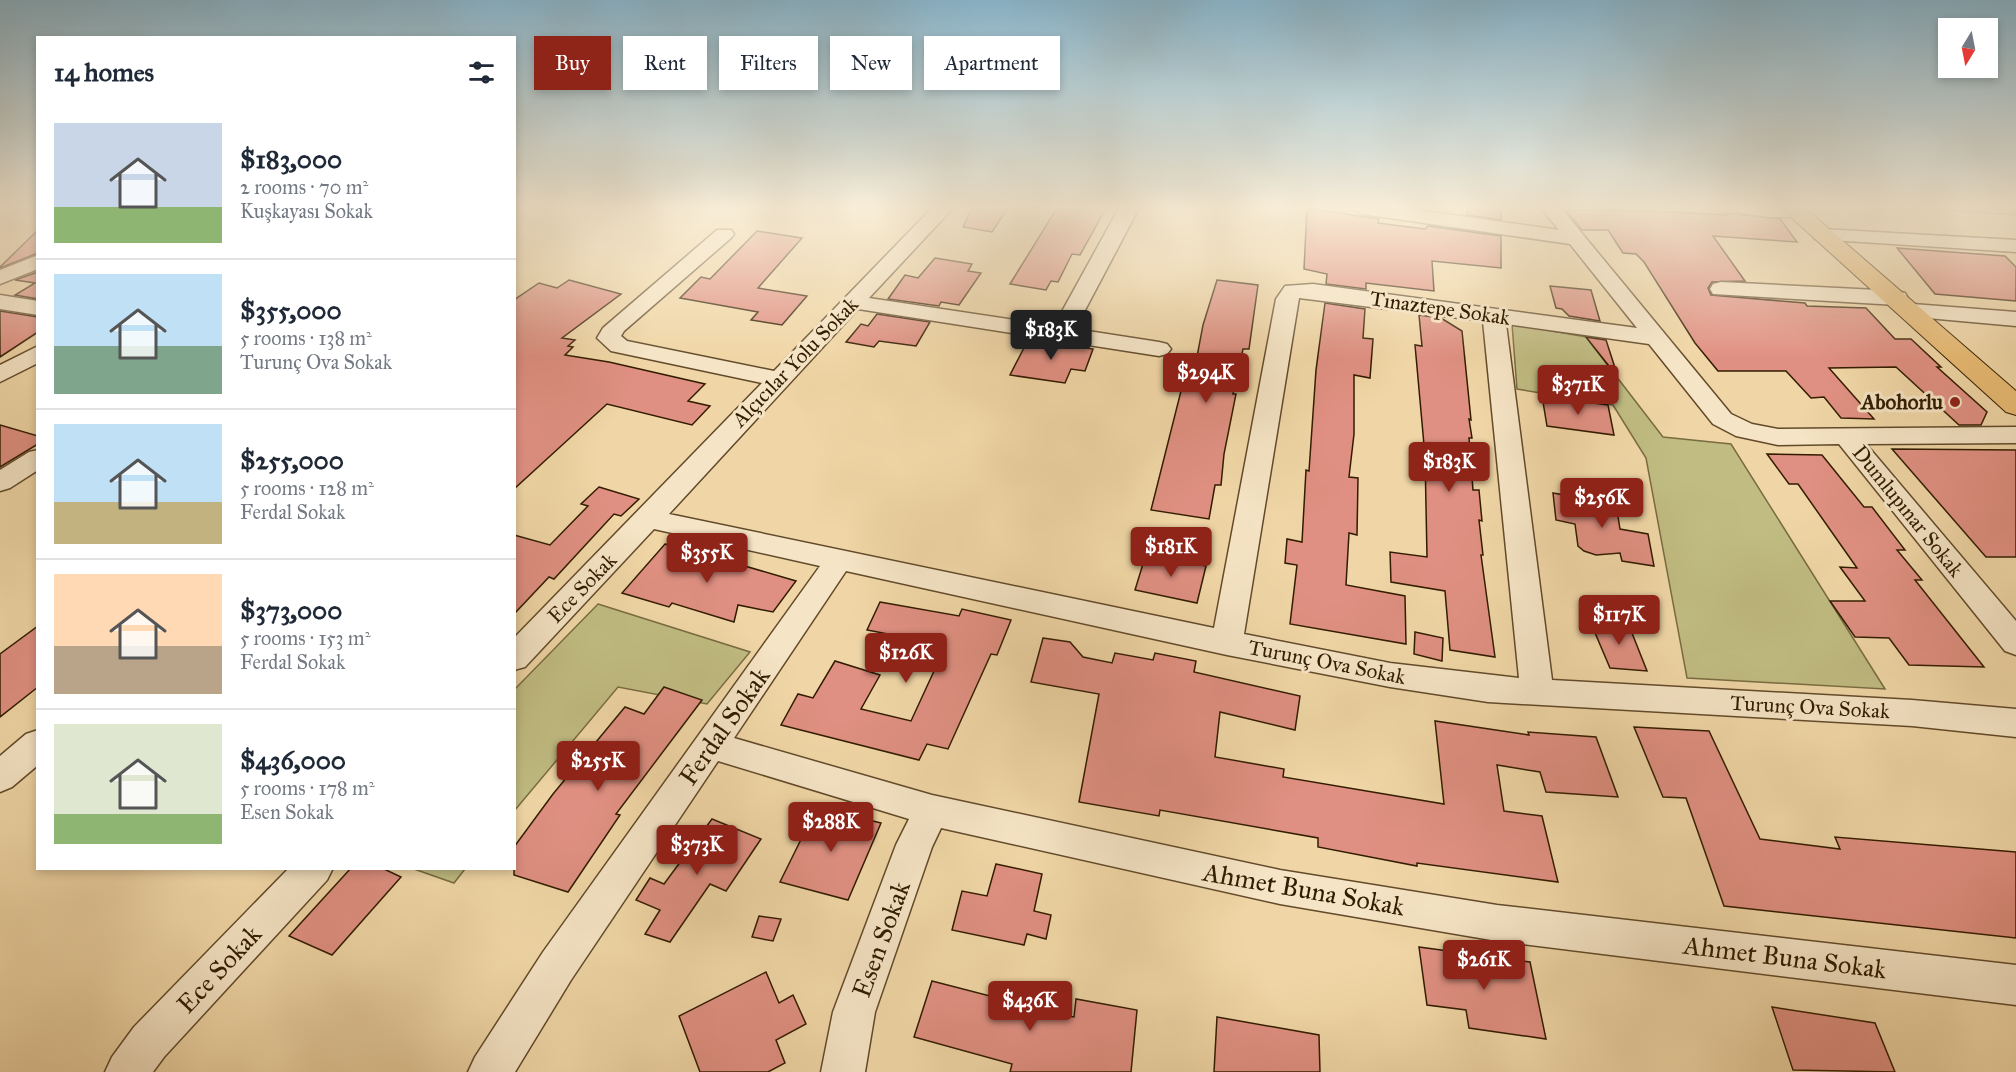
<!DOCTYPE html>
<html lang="en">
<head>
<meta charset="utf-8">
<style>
  body { margin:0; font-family:"IM FELL Great Primer",serif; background:#f2f2f3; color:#1f2937; height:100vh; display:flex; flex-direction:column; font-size:22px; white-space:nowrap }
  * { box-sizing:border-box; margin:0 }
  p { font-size:20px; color:#747a83 }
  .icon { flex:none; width:33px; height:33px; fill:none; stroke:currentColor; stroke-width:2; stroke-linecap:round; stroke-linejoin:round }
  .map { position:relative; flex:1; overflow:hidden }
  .drawer { position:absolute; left:36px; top:36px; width:480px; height:834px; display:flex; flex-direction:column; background:#fff; border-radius:0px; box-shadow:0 3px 9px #0003 }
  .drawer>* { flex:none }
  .hud { position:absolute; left:534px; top:36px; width:570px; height:54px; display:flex; gap:12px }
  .needle { width:39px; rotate:190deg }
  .tools { position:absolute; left:1938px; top:18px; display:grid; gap:12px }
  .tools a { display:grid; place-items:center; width:60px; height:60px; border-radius:0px; background:#fff; box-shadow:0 3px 9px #0003; font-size:30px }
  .price { position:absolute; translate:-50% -51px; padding:0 14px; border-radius:6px; background:#8f2418; color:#fff; font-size:20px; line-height:39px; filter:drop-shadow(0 2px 3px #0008) }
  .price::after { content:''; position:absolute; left:50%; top:36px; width:18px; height:14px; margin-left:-9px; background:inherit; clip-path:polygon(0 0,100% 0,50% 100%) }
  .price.active { background:#222; color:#fff }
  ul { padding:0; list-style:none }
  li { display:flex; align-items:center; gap:18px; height:150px; padding:0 18px }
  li+li { border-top:2px solid #e0e1e3 }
  li span { display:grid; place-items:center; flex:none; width:168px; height:120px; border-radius:0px; color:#555 }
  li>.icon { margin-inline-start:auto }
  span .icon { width:72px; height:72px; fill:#fffc; stroke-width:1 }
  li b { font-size:26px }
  h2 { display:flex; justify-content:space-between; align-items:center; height:72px; padding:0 18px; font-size:26px }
  .pill { padding:0 21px; border-radius:0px; background:#fff; box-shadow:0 3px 9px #0003; font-size:21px; line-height:54px }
  .pill.active { background:#8f2418; color:#fff }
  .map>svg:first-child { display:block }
</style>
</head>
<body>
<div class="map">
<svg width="2016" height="1072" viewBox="0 0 2016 1072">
  <rect width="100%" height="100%" fill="#f0d6a6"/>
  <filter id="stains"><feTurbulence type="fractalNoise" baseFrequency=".00333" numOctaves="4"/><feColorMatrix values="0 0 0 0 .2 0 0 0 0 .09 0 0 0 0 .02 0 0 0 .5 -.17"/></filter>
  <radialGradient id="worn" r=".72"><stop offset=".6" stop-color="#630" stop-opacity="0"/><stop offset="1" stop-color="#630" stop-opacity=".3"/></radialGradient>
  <g fill="#c0bc82" stroke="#796c41" stroke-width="1.5">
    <path d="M 1918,208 L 2016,208 L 2016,215 Z"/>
    <path d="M 1512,324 L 1586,337 L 1663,437 L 1731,444 L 1885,689 L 1687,678 L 1646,458 L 1613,405 L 1517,389 Z"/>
    <path d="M 598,604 L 750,652 L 707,704 L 618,687 L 515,810 L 515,689 Z"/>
    <path d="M 414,869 L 465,869 L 454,883 Z"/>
  </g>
  <g fill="#e09082" stroke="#321c00" stroke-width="1.5">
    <path d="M 972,208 L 1008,208 L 992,232 L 963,227 Z"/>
    <path d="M 1057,208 L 1106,208 L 1080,255 L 1072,254 L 1058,282 L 1051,281 L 1046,290 L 1010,284 Z"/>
    <path d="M 1307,208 L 1379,219 L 1378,223 L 1425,229 L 1428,226 L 1501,236 L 1501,268 L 1432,261 L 1434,291 L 1366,283 L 1366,289 L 1326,284 L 1327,274 L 1304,269 Z"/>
    <path d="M 1468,208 L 1501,208 L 1501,220 L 1467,215 Z"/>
    <path d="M 1565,210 L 1657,211 L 1727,215 L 1726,213 L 1780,219 L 1797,242 L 1713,236 L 1745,281 L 1712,282 L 1708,288 L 1711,295 L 1805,303 L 1807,306 L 1866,308 L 1895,339 L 1911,339 L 1941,367 L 1937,367 L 1987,412 L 1981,425 L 1959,425 L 1896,367 L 1829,368 L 1874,419 L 1841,418 L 1824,397 L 1811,398 L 1786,371 L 1718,371 L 1695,343 L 1644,262 L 1636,254 L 1623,253 L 1608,230 L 1582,230 Z"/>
    <path d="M 38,230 L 38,253 L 0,268 L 0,267 Z"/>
    <path d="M 757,231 L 802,238 L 758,288 L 807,296 L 782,325 L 751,320 L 758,312 L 680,298 L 701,277 L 710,279 Z"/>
    <path d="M 1897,248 L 2005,256 L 2016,267 L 2016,301 L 1935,294 Z"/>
    <path d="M 935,258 L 972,264 L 968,271 L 981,273 L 959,305 L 941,302 L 939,306 L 888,299 L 905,275 L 918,278 Z"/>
    <path d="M 38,272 L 38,299 L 15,295 L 35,283 L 15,280 Z"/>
    <path d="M 569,280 L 621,294 L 562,338 L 575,340 L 568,346 L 573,347 L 565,355 L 609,362 L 705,384 L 688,401 L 710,406 L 692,425 L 607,404 L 514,489 L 514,300 L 539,283 L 557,288 Z"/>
    <path d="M 1217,280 L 1258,285 L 1249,349 L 1243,349 L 1233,394 L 1236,394 L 1224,454 L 1221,485 L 1215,485 L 1209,519 L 1151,510 L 1181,391 L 1165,388 L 1176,359 L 1196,362 L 1203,325 Z"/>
    <path d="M 1550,286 L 1591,290 L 1600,321 L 1569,316 L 1562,309 L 1556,308 Z"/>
    <path d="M 1325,303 L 1365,309 L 1363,338 L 1373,339 L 1370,378 L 1354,375 L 1354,434 L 1349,477 L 1358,478 L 1357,535 L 1349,533 L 1346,585 L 1405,596 L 1406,644 L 1290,624 L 1297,565 L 1285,563 L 1287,539 L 1302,542 L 1306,470 L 1309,471 L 1316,370 Z"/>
    <path d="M 0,311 L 38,317 L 38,332 L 0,357 Z"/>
    <path d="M 877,314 L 930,322 L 916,346 L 879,341 L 874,347 L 846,342 L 861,324 L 868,326 Z"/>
    <path d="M 1419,315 L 1441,318 L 1462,331 L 1471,420 L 1469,419 L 1472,438 L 1469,438 L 1473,490 L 1479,490 L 1482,521 L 1479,520 L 1483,555 L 1481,555 L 1495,657 L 1450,650 L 1445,591 L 1391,582 L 1390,552 L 1427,557 L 1425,456 L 1415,345 L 1422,346 Z"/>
    <path d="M 1586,337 L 1606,340 L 1617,374 L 1616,375 Z"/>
    <path d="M 1028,340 L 1051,343 L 1093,349 L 1085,371 L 1071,369 L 1065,383 L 1010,375 Z"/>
    <path d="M 1542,396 L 1608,405 L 1614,435 L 1547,426 Z"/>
    <path d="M 0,425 L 38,436 L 38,444 L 0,467 Z"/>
    <path d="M 1892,449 L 2016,450 L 2016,557 L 1986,557 Z"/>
    <path d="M 1767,454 L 1822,455 L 1864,507 L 1872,507 L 1905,550 L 1897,550 L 1922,580 L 1915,580 L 1984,667 L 1909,665 L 1889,638 L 1855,637 L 1830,601 L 1865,601 L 1840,567 L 1857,568 L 1798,484 L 1789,484 Z"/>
    <path d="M 599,487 L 639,499 L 621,516 L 614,514 L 554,579 L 549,577 L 514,614 L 514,535 L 550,545 L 588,506 L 581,504 Z"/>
    <path d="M 1553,493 L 1616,504 L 1620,529 L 1648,534 L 1654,566 L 1622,561 L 1620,553 L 1596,555 L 1584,551 L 1578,546 L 1575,524 L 1556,520 Z"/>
    <path d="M 665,544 L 714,557 L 796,581 L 773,612 L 738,605 L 734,622 L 672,603 L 669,607 L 622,593 Z"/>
    <path d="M 1146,554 L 1206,566 L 1197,603 L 1135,590 Z"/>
    <path d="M 880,602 L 959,616 L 962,609 L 1011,620 L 997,655 L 991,654 L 948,749 L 927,744 L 919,760 L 781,725 L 798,694 L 813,698 L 835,661 L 880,675 L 861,709 L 911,721 L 946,645 L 867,630 Z"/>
    <path d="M 1590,621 L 1628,623 L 1647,671 L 1610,668 Z"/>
    <path d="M 38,626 L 38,687 L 0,717 L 0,654 Z"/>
    <path d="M 1415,632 L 1443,638 L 1442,661 L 1414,654 Z"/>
    <path d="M 1043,638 L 1070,642 L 1083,657 L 1112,663 L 1115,653 L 1153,660 L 1155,653 L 1196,661 L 1194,672 L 1300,696 L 1295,730 L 1220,712 L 1215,757 L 1284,769 L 1283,777 L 1444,804 L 1435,721 L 1529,735 L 1528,732 L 1596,737 L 1618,797 L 1546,792 L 1540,772 L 1497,765 L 1504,811 L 1542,816 L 1558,882 L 1417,863 L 1417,866 L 1318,847 L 1318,838 L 1160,810 L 1159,816 L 1079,802 L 1099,694 L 1031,682 Z"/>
    <path d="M 664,687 L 702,700 L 616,814 L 620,815 L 568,892 L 514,875 L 514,847 L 553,794 L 625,707 L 644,714 Z"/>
    <path d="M 1634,727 L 1709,731 L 1760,839 L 1840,849 L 1835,837 L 2016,852 L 2016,938 L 1724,906 L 1686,798 L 1663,797 Z"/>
    <path d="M 817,807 L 881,823 L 848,900 L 780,882 Z"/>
    <path d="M 712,819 L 761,839 L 726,891 L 710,884 L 670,942 L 645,934 L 660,910 L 636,900 L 650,878 L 664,884 Z"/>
    <path d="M 996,864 L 1042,874 L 1034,911 L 1051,915 L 1046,939 L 1027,934 L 1024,945 L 952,930 L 962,891 L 987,896 Z"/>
    <path d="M 351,868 L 382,868 L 401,877 L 332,955 L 289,936 Z"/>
    <path d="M 759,916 L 781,919 L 773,941 L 752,937 Z"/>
    <path d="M 1419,947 L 1530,962 L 1546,1039 L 1469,1028 L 1466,1010 L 1427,1005 Z"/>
    <path d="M 766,972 L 779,1003 L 793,995 L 806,1024 L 776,1040 L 785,1063 L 768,1072 L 700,1072 L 679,1016 Z"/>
    <path d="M 932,981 L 1021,1004 L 1020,1008 L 1074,1017 L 1076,999 L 1137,1010 L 1131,1072 L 1010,1072 L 1012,1064 L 914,1037 Z"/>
    <path d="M 1772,1007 L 1875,1023 L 1895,1072 L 1793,1070 Z"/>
    <path d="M 1217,1017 L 1319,1035 L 1320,1072 L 1214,1072 Z"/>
  </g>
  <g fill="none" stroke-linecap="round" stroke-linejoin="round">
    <defs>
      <g id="minor">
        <path d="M 932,208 L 953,208 L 869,298 L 1054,326 L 1119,208 L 1139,208 L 1075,329 L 1159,342 L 1167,344 L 1171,349 L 1167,354 L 1159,356 L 858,309 L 669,514 L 1214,628 L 1276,299 L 1285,286 L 1313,284 L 1637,328 L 1570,244 L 1362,214 L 1352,208 L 1403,208 L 1559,230 L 1541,208 L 1561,208 L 1731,414 L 1752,424 L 1778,429 L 2016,427 L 2016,443 L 1866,444 L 2016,621 L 2016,655 L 2005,651 L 1839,444 L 1778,445 L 1736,436 L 1713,424 L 1649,344 L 1506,324 L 1552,680 L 1912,700 L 2016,709 L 2016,737 L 1912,726 L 1488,702 L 1390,687 L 1227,655 L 846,571 L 734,738 L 932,795 L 1280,870 L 1497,905 L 2016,965 L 2016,1005 L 1497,941 L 1280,904 L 941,828 L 932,847 L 875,1012 L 865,1072 L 821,1072 L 833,1012 L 896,845 L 909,819 L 718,761 L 571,980 L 515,1072 L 468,1072 L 475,1057 L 543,952 L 820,566 L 654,529 L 525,667 L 514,670 L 514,638 L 762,383 L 611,351 L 597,338 L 603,328 L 717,230 L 731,230 L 734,234 L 731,238 L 624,331 L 621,336 L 627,341 L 774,371 ZM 1299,298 L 1483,321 L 1519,678 L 1390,663 L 1244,634 Z"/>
        <path d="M 1734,208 L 1804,208 L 1807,212 C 1800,221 1740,217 1734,208 Z"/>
        <path d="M 1822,229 L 2016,240 L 2016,252 L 1815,239 L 1812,235 L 1815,231 Z"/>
        <path d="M 38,255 L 38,269 L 0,284 L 0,270 Z"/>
        <path d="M 1721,282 L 1897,291 L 1905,293 L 1908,298 L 1905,303 L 1897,305 L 1713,294 L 1710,289 L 1713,284 Z"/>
        <path d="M 0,295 L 38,301 L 38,315 L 0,309 Z"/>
        <path d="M 1913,304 L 2016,312 L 2016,326 L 1905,316 L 1902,311 L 1905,306 Z"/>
        <path d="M 38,346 L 38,363 L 0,382 L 0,365 Z"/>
        <path d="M 38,450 L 38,470 L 10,488 L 0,491 L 0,470 L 29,452 Z"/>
        <path d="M 38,730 L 38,765 L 12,787 L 0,792 L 0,756 L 26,734 Z"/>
        <path d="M 289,868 L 333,868 L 327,880 L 164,1057 L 153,1072 L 105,1072 L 112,1057 L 134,1027 Z"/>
      </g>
      <path id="major" d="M 1781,208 L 1805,208 L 2016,391 L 2016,415 L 2006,412 Z"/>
    </defs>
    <use href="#minor" stroke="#624a2a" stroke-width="3"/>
    <use href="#major" stroke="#321c00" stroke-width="2"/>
    <use href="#minor" fill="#f5e4c5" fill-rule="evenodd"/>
    <use href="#major" fill="#e8bb73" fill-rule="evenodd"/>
  </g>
  <linearGradient id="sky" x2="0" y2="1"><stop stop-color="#89b6cd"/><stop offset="0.58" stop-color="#f8edd7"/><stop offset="1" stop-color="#f8edd7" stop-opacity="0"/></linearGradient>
  <rect width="2016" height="358" fill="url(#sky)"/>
  <circle fill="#8f2418" stroke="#f5e4c5" stroke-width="2" cx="1955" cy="402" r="6"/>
  <g text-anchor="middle" stroke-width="6" stroke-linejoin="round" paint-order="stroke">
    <g font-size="21" fill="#321c00" stroke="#f5e4c5">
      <text transform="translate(1440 308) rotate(8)" y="7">Tınaztepe Sokak</text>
      <text transform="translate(795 362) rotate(-46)" y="7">Alçıcılar Yolu Sokak</text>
      <text transform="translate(1908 511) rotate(51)" y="7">Dumlupınar Sokak</text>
      <text transform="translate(582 588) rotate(-46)" y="7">Ece Sokak</text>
      <text transform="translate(1327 662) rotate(11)" y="7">Turunç Ova Sokak</text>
      <text transform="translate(1810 707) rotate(3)" y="7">Turunç Ova Sokak</text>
    </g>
    <g font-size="21" font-weight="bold" fill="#321c00" stroke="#f5e4c5" text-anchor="end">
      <text x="1943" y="409">Abohorlu</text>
    </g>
    <g font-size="26" fill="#321c00" stroke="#f5e4c5">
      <text transform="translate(724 726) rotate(-55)" y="9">Ferdal Sokak</text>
      <text transform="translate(1304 889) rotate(10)" y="9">Ahmet Buna Sokak</text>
      <text transform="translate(881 939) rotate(-70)" y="9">Esen Sokak</text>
      <text transform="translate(1785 957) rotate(7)" y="9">Ahmet Buna Sokak</text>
      <text transform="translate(219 969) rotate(-47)" y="9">Ece Sokak</text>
    </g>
  </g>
  <rect width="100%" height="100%" filter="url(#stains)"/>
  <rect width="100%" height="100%" fill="url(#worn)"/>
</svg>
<div class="tools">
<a><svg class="needle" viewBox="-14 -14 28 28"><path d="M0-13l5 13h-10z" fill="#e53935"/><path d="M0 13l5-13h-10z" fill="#747a83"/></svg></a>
</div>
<b class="price active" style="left:1051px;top:361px">$183K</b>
<b class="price" style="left:1206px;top:404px">$294K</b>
<b class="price" style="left:1578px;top:416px">$371K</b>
<b class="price" style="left:1449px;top:493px">$183K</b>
<b class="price" style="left:1602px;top:529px">$256K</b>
<b class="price" style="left:1171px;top:578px">$181K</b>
<b class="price" style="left:707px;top:584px">$355K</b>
<b class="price" style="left:1619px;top:646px">$117K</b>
<b class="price" style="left:906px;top:684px">$126K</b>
<b class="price" style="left:598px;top:792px">$255K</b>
<b class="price" style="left:831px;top:853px">$288K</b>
<b class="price" style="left:697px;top:876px">$373K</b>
<b class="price" style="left:1484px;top:991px">$261K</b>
<b class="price" style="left:1030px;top:1032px">$436K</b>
<div class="hud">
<a class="pill active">Buy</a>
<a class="pill">Rent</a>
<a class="pill">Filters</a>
<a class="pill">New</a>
<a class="pill">Apartment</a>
</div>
<section class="drawer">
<h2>14 homes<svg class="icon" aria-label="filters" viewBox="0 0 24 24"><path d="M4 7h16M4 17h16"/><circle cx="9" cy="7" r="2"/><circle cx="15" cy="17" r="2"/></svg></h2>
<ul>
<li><span style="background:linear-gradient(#c9d6e8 70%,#8fb573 0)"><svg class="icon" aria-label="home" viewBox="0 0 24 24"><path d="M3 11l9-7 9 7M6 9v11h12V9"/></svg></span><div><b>$183,000</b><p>2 rooms · 70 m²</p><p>Kuşkayası Sokak</p></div></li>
<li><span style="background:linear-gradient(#bfe0f5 60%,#7fa58c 0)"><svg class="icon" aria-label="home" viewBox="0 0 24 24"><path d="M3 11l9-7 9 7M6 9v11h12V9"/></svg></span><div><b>$355,000</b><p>5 rooms · 138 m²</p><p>Turunç Ova Sokak</p></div></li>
<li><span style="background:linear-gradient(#bfe0f5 65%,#c2b280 0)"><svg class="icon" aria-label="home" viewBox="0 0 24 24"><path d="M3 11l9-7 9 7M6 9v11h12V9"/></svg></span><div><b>$255,000</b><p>5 rooms · 128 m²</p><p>Ferdal Sokak</p></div></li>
<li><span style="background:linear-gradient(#ffd9b3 60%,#b9a48a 0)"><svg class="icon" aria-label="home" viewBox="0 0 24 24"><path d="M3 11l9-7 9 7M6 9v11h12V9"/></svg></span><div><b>$373,000</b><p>5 rooms · 153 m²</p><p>Ferdal Sokak</p></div></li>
<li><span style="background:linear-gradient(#dfe7d0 75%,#8fb573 0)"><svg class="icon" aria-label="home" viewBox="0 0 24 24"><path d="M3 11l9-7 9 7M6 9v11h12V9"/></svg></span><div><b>$436,000</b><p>5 rooms · 178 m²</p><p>Esen Sokak</p></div></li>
</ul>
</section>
</div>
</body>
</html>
